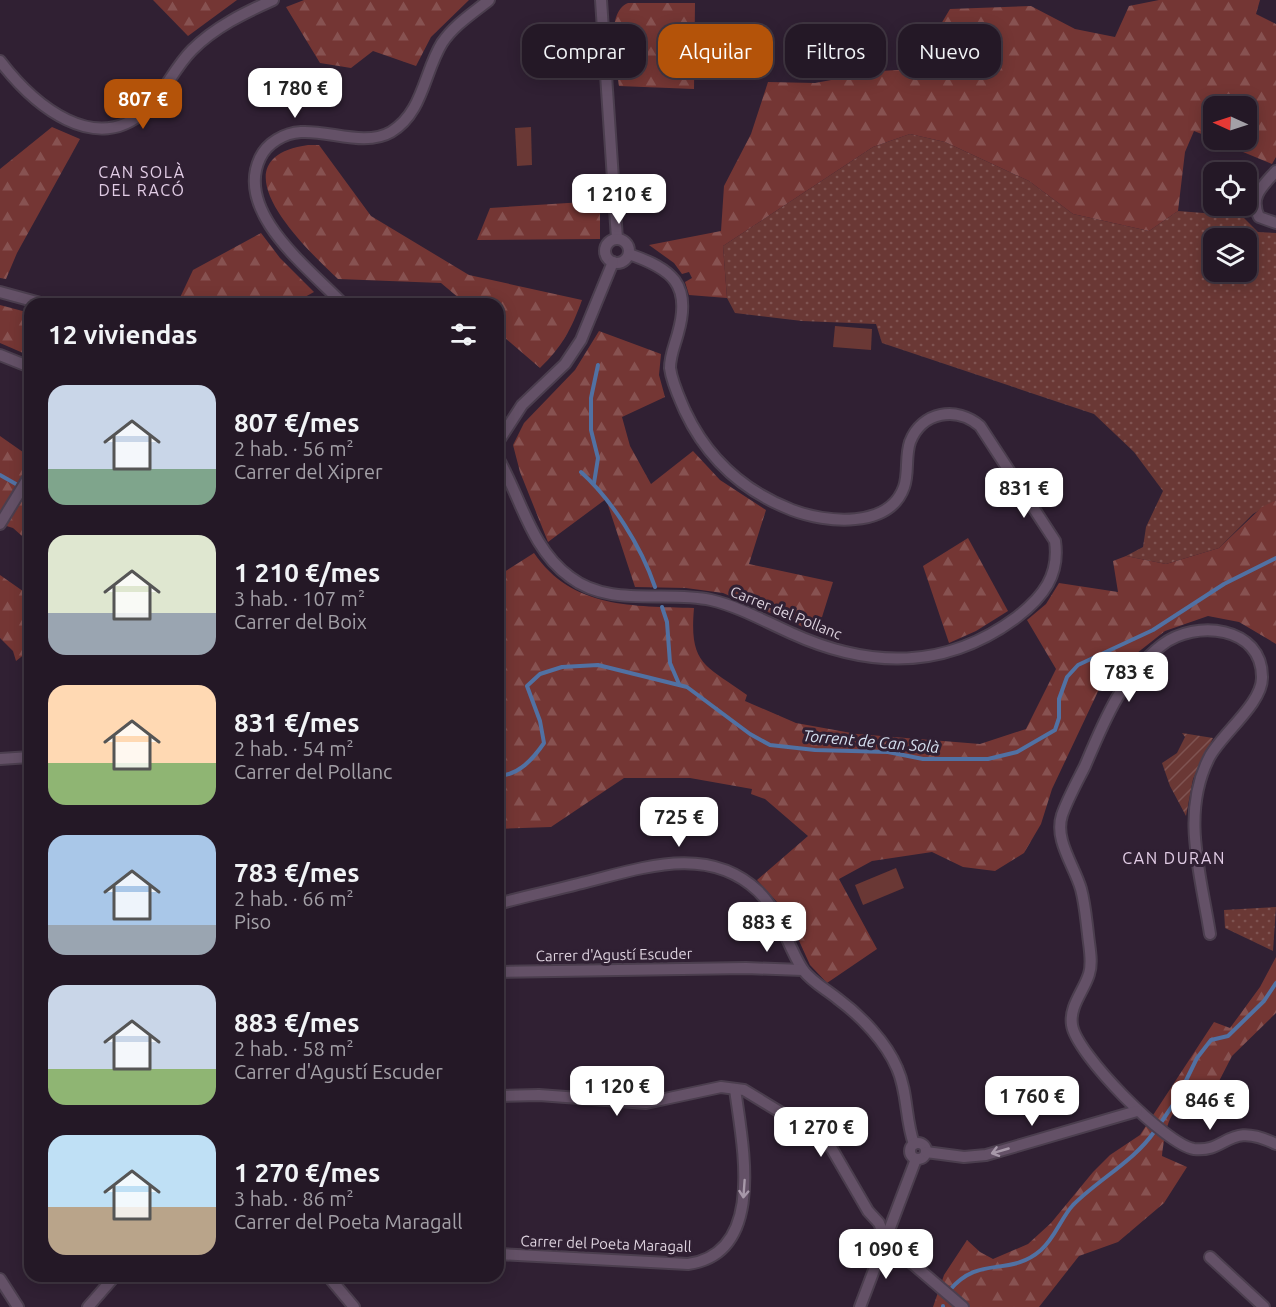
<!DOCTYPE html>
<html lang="es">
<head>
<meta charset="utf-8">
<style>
  body { margin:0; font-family:Ubuntu,sans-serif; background:#302532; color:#f1f3f6; height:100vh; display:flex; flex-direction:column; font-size:22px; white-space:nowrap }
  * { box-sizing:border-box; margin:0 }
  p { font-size:20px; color:#a3a0a7 }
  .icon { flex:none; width:33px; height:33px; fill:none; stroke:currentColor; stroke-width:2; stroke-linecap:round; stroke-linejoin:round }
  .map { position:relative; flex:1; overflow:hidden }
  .drawer { position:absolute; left:24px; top:298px; width:480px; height:984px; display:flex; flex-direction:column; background:#241826; border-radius:18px; box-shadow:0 3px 15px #0003,0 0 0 2px #413743 }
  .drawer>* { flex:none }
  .top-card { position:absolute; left:522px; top:24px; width:570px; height:54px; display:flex; gap:12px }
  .needle { width:39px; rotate:273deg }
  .buttons { position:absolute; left:1203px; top:96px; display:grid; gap:12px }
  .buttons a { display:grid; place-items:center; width:54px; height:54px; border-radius:12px; background:#241826; box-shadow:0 3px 15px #0003,0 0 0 2px #413743; font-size:30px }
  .price { position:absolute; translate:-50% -51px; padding:0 14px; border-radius:12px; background:#fff; color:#222; font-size:20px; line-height:39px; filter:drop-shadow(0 2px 3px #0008) }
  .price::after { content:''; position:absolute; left:50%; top:36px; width:18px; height:14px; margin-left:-9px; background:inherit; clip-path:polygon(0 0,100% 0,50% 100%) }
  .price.selected { background:#b45309; color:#fff }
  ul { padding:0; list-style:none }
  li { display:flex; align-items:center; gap:18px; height:150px; padding:0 24px }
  li span { display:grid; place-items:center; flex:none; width:168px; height:120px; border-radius:18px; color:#555 }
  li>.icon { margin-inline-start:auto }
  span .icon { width:72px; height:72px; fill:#fffc; stroke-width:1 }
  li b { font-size:26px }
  h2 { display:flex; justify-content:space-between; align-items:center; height:72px; padding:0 24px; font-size:26px }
  .tag { padding:0 21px; border-radius:18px; background:#241826; box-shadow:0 3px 15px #0003,0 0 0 2px #413743; font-size:21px; line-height:54px }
  .tag.selected { background:#b45309; color:#fff }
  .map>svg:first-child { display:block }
</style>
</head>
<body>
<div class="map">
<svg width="1276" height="1307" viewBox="0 0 1276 1307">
  <defs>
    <pattern id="grass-dots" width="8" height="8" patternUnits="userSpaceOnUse" patternTransform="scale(1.5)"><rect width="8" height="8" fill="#6a3835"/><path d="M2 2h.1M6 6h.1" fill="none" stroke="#7f5452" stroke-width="1.8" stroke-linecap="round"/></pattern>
    <pattern id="forest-firs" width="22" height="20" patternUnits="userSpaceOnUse" patternTransform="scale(1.5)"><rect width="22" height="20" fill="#743634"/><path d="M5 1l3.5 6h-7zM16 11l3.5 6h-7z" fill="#875251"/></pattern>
    <pattern id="garden-furrows" width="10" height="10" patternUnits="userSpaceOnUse" patternTransform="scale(1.5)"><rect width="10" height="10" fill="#6a3835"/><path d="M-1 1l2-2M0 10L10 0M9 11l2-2" fill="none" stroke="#7f5452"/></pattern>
  </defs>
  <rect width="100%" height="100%" fill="#302033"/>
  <g fill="url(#grass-dots)" fill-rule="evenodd">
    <path d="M 910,134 L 945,142 L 1029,181 L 1073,214 L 1149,231 L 1178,211 L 1242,216 L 1258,232 L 1276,233 L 1276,500 L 1253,514 L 1219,548 L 1166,564 L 1126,556 L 1143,547 L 1146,527 L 1163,491 L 1134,452 L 1094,414 L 882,343 L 876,324 L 802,321 L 735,313 L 727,298 L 723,246 L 873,147 ZM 1214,238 L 1246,238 L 1246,272 L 1214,272 Z"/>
    <path d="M 1276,907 L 1273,951 L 1225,928 L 1224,910 Z"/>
  </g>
  <g fill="url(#forest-firs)">
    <path d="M 153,0 L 237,0 L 188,36 Z"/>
    <path d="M 304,0 L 469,0 L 431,37 L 416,66 L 373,51 L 351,68 L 320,63 L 286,7 Z"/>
    <path d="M 1159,0 L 1260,0 L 1256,14 L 1276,24 L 1276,157 L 1272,164 L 1214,140 L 1246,140 L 1246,106 L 1214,106 L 1214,139 L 1194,131 L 1185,152 L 1178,211 L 1149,231 L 1073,214 L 1029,181 L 945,142 L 910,134 L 873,147 L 723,246 L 727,298 L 689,295 L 685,282 L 692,278 L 689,272 L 682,274 L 674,263 L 649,245 L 721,231 L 724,186 L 751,134 L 768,82 L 815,83 L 880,71 L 914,69 L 950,9 L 1031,6 L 1075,29 L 1115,37 L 1129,6 Z"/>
    <path d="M 628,3 L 695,3 L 694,89 L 619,86 C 617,64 604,13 628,3 Z"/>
    <path d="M 52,127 L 80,139 L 17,253 L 6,279 L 0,278 L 0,169 Z"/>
    <path d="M 308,145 L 319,145 L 371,216 L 469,275 L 582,300 C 572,328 562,347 540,368 L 498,332 L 498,304 L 466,304 L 441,283 L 338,279 C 307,250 211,159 308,145 Z"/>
    <path d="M 600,201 L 600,239 L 477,240 L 490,208 Z"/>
    <path d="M 261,233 L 280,258 L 314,292 L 292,304 L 177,304 L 193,270 Z"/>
    <path d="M 0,305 L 30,313 L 30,356 L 0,343 Z"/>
    <path d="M 599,331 L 661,354 L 659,375 L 665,397 L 622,417 L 630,446 L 651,484 L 693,451 L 720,480 L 766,510 L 749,564 L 833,582 L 817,633 L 723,593 L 686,588 L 635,587 L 606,499 L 548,542 L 520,472 L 513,445 L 524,423 L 575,370 Z"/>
    <path d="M 0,436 L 30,457 L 30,543 L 13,528 L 0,524 Z"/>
    <path d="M 1276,500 L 1276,644 L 1239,622 L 1208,616 L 1165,631 L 1132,657 L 1102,683 L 1052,789 L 1041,824 L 1024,853 L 995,871 L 963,867 L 932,852 L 872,861 L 839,879 L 877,949 L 827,983 L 810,965 L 786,912 L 757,880 L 808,836 L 765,799 L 751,794 L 752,789 L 690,778 L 624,778 L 551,827 L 498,829 L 498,576 L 534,553 C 572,609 634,606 694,608 C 689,665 705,665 747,695 L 745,701 L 796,723 L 857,734 L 980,744 L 1026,729 L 1056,669 L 1027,620 L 1046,604 L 1059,583 L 1118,592 L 1113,561 L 1126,556 L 1166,564 L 1219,548 L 1262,507 Z"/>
    <path d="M 968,538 L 1008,611 L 976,631 L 949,643 L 923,566 Z"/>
    <path d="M 0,575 L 30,596 L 30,650 L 16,661 L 13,651 L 0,638 Z"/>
    <path d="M 1276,957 L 1276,1013 L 1232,1056 L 1215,1089 C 1172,1105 1168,1111 1162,1156 L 1187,1167 L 1164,1203 L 1118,1242 L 1079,1256 L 1039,1307 L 933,1307 L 944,1275 L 967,1240 L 980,1252 L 993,1259 L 1028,1244 L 1051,1223 L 1093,1172 L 1110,1155 L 1140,1135 L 1214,1022 L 1230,1028 L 1260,987 Z"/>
  </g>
  <path fill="url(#garden-furrows)" d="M 1182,733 L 1213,738 L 1193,779 L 1186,816 L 1170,786 L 1162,763 L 1177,753 L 1185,737 Z"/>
  <g fill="#6a3835">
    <path d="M 531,127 L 532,165 L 517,166 L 515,128 Z"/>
    <path d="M 835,326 L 872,329 L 871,350 L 833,347 Z"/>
    <path d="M 896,868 L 904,888 L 863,905 L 855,885 Z"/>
  </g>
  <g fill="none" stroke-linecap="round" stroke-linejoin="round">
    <g stroke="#5171a3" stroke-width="4">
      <path d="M 581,472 C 612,500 641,546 655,587"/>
      <path d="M 0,475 L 30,492"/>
      <path d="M 594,483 L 598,458 L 591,430 L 591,398 L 598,365"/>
      <path d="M 662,607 L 667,622 L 670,663 L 679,684"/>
      <path d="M 498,776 C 519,775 533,759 544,743 L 540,721 L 527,686 L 540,674 L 562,667 L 598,665 L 687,687 L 750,734 L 770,745 L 815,750 L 888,752 L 923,759 L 988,759 L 1017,752 L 1055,730 L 1059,718 L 1059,699 L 1067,677 L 1078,665 L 1153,630 L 1224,584 L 1276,558"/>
      <path d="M 1162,1121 L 1177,1099 L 1197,1058 L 1211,1040 L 1228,1036 L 1264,1001 L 1276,983"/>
      <path d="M 949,1291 C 979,1254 1009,1278 1041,1250 C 1055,1238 1061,1218 1073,1205 C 1099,1179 1134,1161 1154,1132"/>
      <path d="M 943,1307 L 943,1306"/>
    </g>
    <defs>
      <g id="minor">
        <path d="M 601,0 L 617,239"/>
        <path d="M 0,61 C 33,104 96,159 148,108 C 165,91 175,67 192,50 C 215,27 244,13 273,0"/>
        <path d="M 1276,171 C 1263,186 1249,196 1259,217 L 1276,223"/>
        <circle cx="617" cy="251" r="12"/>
        <path d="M 0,292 L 44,304"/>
        <path d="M 343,304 C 311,270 234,213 260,158 C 267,143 284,133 301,132 C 329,130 365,147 391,132 C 423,113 424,72 442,43 C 454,25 473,13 489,0"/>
        <path d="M 0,355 L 30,367"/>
        <path d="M 498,442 L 522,405 L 565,364 L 581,340 L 613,262"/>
        <path d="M 498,458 C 521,498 531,549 570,577 C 610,608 666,590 711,600 C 740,607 764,621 791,633 C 870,669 946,670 1017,617 C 1043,597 1060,575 1055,541 L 980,426 C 957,406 922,411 910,442 C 905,457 909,473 904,487 C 889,529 826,523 792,510 C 743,491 707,458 685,411 C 679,397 672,383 670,368 C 670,355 675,345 678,333 C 692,284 672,269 629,254"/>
        <path d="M 0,524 L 30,475"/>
        <path d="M 0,759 L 30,757"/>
        <path d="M 498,904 C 525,896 552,891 578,884 C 637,870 706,842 758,891 C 781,913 786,944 803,970"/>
        <path d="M 1210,934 C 1201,875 1180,812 1210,756 C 1223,733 1262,703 1262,678 C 1263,626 1195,619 1162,645 C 1122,676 1104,721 1085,766 C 1077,782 1068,798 1062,815 C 1054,840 1074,865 1081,889 C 1085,904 1086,918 1088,934 C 1089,946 1093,962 1089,974 C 1084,991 1069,1006 1072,1025 C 1076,1054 1166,1145 1194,1149 C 1228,1153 1227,1120 1276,1144"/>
        <path d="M 498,972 L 746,968 L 803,970 C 813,983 826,989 838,999 C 861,1016 886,1042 897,1068 C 908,1092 905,1119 914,1144"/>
        <path d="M 498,1096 L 539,1095 L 646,1103 L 721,1087 L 744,1090 L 821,1137 L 832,1149 L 868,1211 L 879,1223 L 886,1241 L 963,1307"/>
        <circle cx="918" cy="1151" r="8"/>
        <path d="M 926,1152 L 964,1157 L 986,1155 L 1137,1111"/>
        <path d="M 498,1254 L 688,1264 C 767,1253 742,1143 735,1089"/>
        <path d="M 1210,1257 L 1264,1307"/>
        <path d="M 328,1276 L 354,1307"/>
        <path d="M 0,1279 L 18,1307"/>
        <path d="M 88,1307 L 115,1276"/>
        <path d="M 860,1307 L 916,1159"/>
      </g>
    </defs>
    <use href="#minor" stroke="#4b3e4e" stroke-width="14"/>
    <use href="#minor" stroke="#645167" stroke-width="10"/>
  </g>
  <defs><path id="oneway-shaft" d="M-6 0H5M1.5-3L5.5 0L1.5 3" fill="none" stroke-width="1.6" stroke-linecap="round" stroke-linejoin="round" transform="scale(1.5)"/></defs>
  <g stroke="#a798a9">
    <use href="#oneway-shaft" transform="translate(1000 1151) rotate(164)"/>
    <use href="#oneway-shaft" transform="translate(744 1189) rotate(94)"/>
  </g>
  <g text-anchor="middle" stroke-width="6" stroke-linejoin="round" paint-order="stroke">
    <g font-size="15" fill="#ded3df" stroke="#302033">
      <text transform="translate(786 613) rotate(22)" y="5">Carrer del Pollanc</text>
      <text transform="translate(614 955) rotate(-1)" y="5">Carrer d'Agustí Escuder</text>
      <text transform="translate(606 1244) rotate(2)" y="5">Carrer del Poeta Maragall</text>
    </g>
    <g font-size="16" letter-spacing="1.5" fill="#e2cde6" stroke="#302033">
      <text x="142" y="178">CAN SOLÀ<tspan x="142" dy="18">DEL RACÓ</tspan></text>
      <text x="1174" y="864">CAN DURAN</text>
    </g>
    <g font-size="16" font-style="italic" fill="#d6e0f0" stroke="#302033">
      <text transform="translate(871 741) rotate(5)" y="6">Torrent de Can Solà</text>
    </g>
  </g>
</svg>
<div class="buttons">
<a><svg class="needle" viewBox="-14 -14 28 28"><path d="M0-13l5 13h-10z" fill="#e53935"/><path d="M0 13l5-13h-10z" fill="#a3a0a7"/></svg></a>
<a><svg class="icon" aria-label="locate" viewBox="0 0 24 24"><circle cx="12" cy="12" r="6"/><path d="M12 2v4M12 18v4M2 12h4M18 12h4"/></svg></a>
<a><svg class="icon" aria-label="layers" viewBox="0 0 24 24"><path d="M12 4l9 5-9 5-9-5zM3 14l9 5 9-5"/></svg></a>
</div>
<b class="price" style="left:295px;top:119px">1 780 €</b>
<b class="price selected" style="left:143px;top:130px">807 €</b>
<b class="price" style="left:619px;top:225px">1 210 €</b>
<b class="price" style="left:1024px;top:519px">831 €</b>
<b class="price" style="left:1129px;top:703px">783 €</b>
<b class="price" style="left:679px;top:848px">725 €</b>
<b class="price" style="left:767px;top:953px">883 €</b>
<b class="price" style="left:617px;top:1117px">1 120 €</b>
<b class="price" style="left:1032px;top:1127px">1 760 €</b>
<b class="price" style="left:1210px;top:1131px">846 €</b>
<b class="price" style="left:821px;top:1158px">1 270 €</b>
<b class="price" style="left:886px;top:1280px">1 090 €</b>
<div class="top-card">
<a class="tag">Comprar</a>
<a class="tag selected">Alquilar</a>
<a class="tag">Filtros</a>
<a class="tag">Nuevo</a>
</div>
<section class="drawer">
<h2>12 viviendas<svg class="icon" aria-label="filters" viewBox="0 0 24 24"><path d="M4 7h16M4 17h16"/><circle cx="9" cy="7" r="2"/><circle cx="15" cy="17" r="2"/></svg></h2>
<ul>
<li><span style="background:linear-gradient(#c9d6e8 70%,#7fa58c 0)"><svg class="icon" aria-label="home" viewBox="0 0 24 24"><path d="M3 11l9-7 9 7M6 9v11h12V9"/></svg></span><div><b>807 €/mes</b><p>2 hab. · 56 m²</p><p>Carrer del Xiprer</p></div></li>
<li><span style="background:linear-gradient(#dfe7d0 65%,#9aa5b1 0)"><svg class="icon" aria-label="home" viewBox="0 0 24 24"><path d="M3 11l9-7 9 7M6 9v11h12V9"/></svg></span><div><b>1 210 €/mes</b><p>3 hab. · 107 m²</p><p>Carrer del Boix</p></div></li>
<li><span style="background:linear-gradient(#ffd9b3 65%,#8fb573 0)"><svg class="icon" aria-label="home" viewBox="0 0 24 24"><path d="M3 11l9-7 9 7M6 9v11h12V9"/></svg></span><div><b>831 €/mes</b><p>2 hab. · 54 m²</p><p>Carrer del Pollanc</p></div></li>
<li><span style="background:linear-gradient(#a9c7e8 75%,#9aa5b1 0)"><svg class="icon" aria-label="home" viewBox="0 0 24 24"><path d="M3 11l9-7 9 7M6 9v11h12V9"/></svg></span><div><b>783 €/mes</b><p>2 hab. · 66 m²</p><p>Piso</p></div></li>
<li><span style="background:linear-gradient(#c9d6e8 70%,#8fb573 0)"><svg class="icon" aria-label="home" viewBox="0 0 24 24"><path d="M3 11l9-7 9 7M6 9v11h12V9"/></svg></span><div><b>883 €/mes</b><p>2 hab. · 58 m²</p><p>Carrer d'Agustí Escuder</p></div></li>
<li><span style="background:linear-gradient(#bfe0f5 60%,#b9a48a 0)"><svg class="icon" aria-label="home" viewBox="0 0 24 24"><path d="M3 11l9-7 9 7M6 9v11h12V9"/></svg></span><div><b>1 270 €/mes</b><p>3 hab. · 86 m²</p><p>Carrer del Poeta Maragall</p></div></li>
</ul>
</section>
</div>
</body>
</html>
